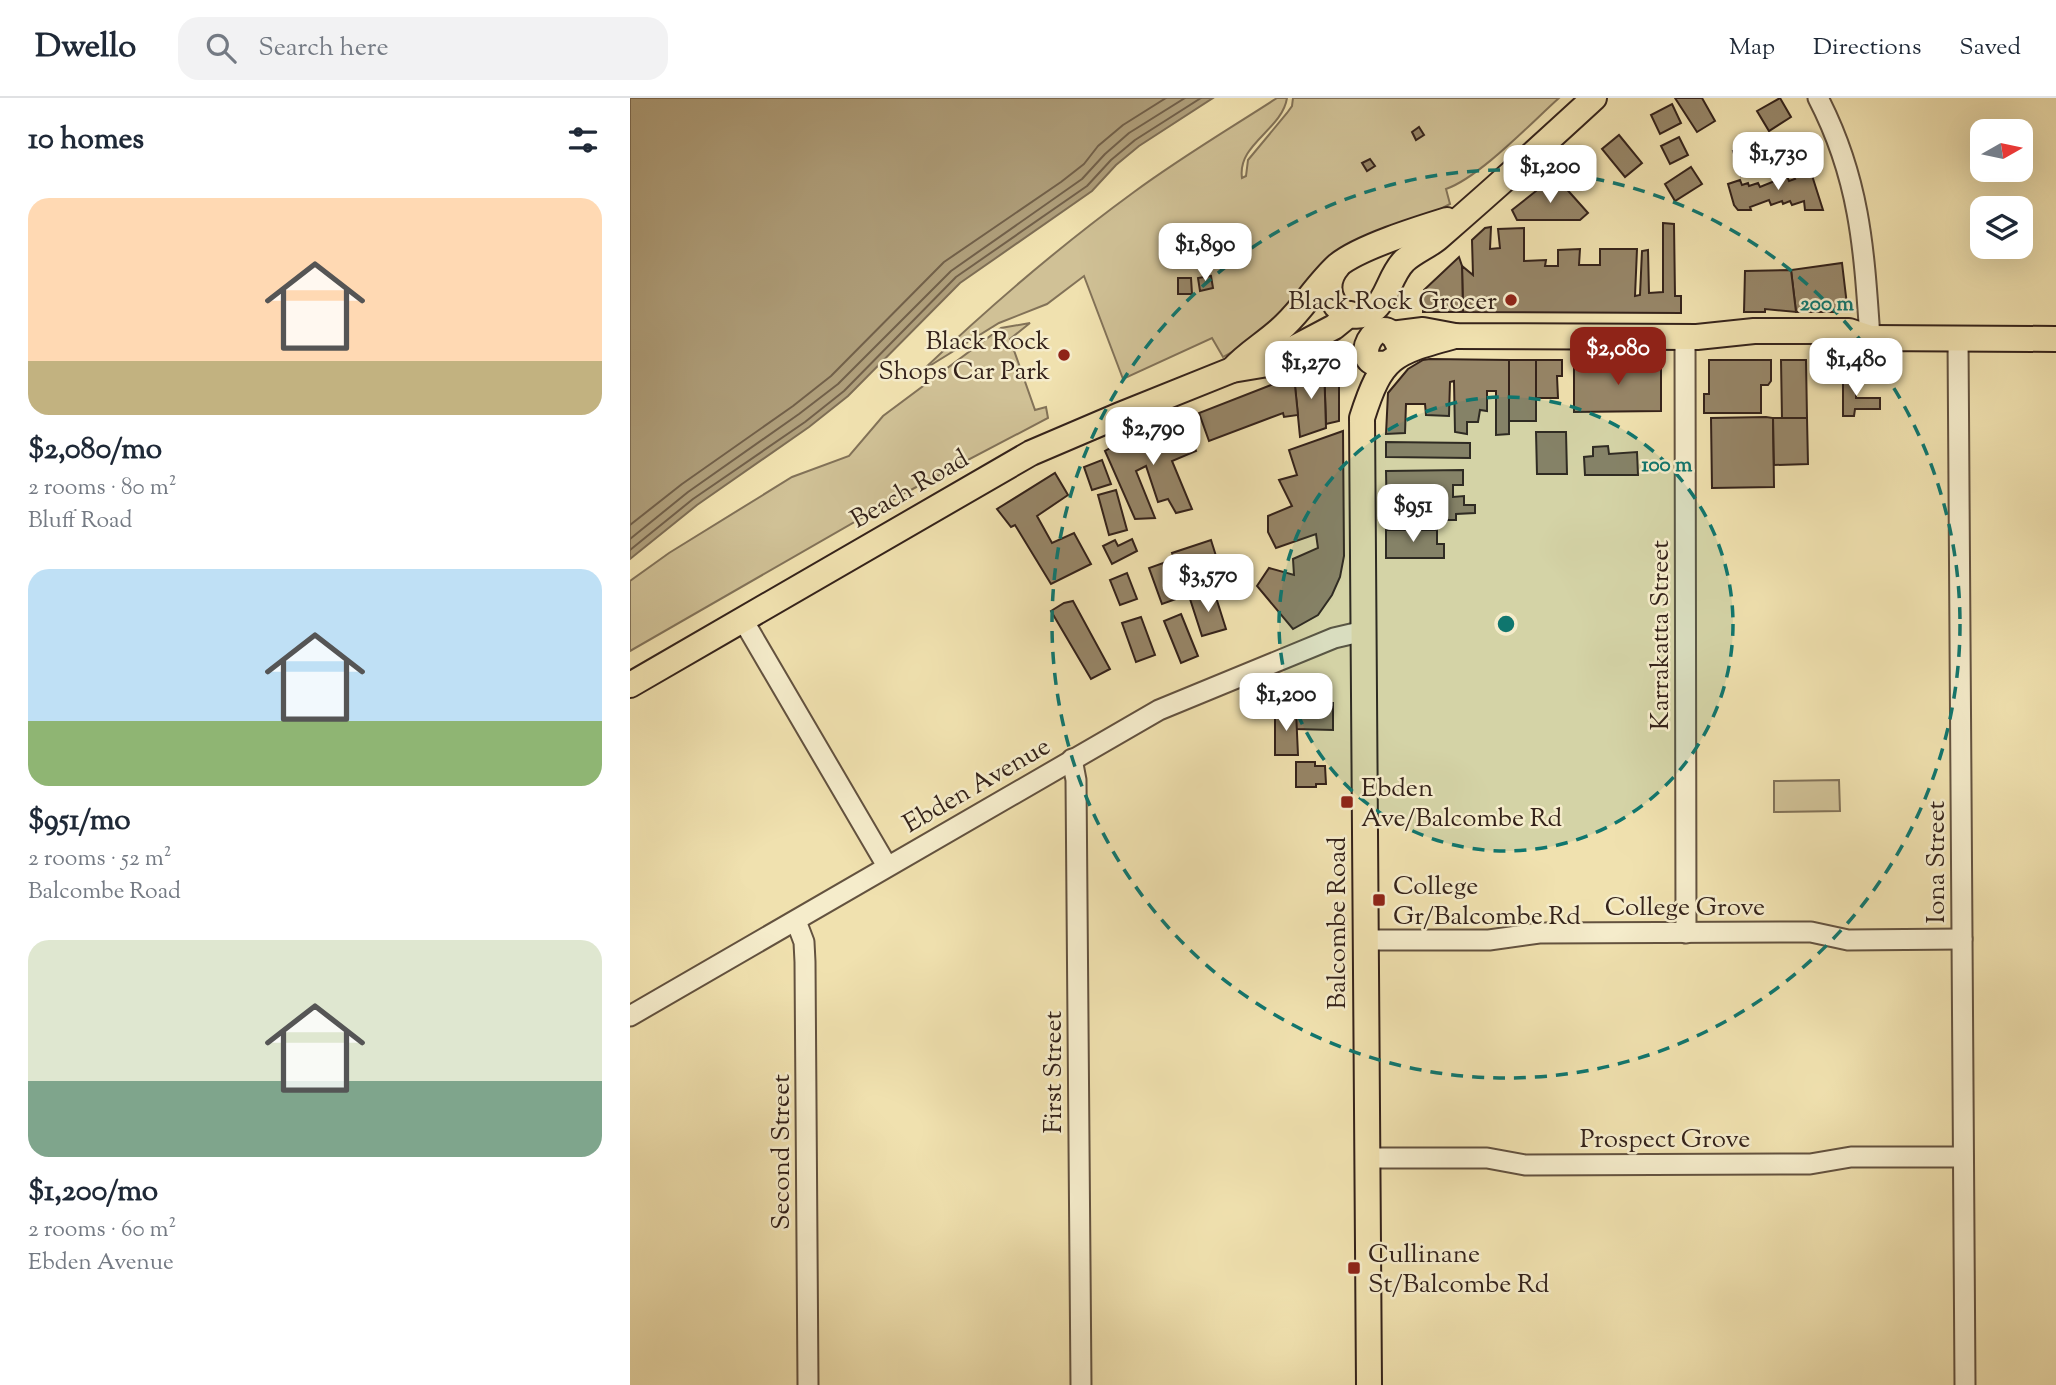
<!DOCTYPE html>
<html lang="en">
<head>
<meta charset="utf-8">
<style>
  body { margin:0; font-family:"Sorts Mill Goudy",serif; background:#f2f2f3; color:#1f2937; height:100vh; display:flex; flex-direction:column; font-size:26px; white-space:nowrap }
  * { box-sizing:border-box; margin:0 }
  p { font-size:23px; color:#747a83 }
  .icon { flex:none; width:38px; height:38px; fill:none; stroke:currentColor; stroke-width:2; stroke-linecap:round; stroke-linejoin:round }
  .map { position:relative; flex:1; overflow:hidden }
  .sheet { display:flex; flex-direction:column; background:#fff; width:630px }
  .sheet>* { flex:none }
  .needle { width:46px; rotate:81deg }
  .controls { position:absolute; left:1340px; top:21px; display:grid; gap:14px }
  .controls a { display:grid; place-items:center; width:63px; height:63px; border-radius:14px; background:#fff; box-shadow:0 7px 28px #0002; font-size:35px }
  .price { position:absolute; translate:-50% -60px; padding:0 16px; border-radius:14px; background:#fff; color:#222; font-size:23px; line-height:46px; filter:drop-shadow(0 2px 4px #0008) }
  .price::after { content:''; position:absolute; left:50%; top:42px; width:21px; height:16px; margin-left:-10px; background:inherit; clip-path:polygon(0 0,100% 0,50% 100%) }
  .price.current { background:#8f2418; color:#fff }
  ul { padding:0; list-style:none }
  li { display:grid; align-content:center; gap:14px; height:371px; padding:0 28px }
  li span { display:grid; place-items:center; height:217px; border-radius:21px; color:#555 }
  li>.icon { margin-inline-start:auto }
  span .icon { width:126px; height:126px; fill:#fffc; stroke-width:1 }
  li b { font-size:30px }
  h2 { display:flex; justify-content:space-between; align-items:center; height:84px; padding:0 28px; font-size:30px }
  header { display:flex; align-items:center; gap:42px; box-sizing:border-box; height:98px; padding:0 35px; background:#fff; border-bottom:2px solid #e0e1e3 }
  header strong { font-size:33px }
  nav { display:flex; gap:38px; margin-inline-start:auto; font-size:24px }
  .search { width:490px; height:63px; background:#f2f2f3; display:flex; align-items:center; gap:18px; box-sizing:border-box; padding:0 24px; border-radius:21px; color:#747a83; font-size:26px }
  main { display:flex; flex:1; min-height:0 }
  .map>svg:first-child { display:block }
</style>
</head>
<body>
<header>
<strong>Dwello</strong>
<div class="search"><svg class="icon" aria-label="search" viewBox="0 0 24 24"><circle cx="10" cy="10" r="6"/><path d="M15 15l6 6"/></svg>Search here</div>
<nav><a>Map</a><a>Directions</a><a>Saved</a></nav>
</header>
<main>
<section class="sheet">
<h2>10 homes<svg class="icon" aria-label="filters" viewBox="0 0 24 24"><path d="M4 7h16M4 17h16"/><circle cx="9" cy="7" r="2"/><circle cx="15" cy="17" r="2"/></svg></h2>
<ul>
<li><span style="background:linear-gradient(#ffd9b3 75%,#c2b280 0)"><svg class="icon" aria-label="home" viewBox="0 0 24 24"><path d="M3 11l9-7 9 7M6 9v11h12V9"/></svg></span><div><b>$2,080/mo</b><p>2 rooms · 80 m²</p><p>Bluff Road</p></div></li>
<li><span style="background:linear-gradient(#bfe0f5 70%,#8fb573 0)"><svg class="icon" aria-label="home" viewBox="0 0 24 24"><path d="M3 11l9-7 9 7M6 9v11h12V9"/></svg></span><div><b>$951/mo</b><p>2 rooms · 52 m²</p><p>Balcombe Road</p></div></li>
<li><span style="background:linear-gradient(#dfe7d0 65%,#7fa58c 0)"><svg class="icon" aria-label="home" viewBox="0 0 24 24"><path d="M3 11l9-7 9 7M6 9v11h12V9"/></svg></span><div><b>$1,200/mo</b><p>2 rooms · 60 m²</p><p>Ebden Avenue</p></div></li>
</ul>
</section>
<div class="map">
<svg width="1426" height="1287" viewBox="0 0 1426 1287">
  <rect width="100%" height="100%" fill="#f0e1af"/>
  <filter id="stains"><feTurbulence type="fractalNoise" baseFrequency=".00286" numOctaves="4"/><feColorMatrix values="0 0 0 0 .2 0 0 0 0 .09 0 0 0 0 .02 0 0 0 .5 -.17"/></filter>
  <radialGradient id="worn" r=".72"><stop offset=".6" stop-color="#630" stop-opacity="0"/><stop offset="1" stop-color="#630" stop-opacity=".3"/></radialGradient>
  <g fill="#d0c196" stroke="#827258" stroke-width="2">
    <path d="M 647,0 L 657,0 C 652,32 607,46 612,80 L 616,78 L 618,62 L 657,15 L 662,8 L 663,0 L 929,0 C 901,25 850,79 816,91 L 820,106 L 792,121 L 705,156 L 625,241 L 593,259 L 582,240 L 493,281 L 454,178 L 417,206 L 369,225 L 293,272 C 360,208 430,148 504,94 C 550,60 599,31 647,0 Z"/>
    <path d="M 400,225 L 380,241 L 405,312 L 416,309 L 418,320 L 275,395 L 0,553 L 0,483 L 39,455 L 162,379 L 219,358 L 253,318 L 371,230 Z"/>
    <path d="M 1209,682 L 1210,713 L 1144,714 L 1144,683 Z"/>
  </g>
  <path fill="#b0a07c" stroke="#7e6e55" stroke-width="2" d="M 0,0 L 583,0 L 509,48 L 486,67 L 462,93 L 330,185 L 218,298 L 179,329 L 67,407 L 0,461 Z"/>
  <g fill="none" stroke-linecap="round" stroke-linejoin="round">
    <g stroke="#72614b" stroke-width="2">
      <path d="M 0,427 L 52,386 L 163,308 L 201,278 L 314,164 L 431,84 L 454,66 L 468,48 L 493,27 L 536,0"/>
      <path d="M 0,441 L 58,394 L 169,316 L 208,286 L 321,173 L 452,81 L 475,56 L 499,35 L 555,0"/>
      <path d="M 0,452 L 63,401 L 175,324 L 214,293 L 326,179 L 457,88 L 481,62 L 505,42 L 571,0"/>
    </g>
  </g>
  <g fill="#968567" stroke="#34221a" stroke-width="2">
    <path d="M 1045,0 L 1072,0 L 1085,23 L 1067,34 Z"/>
    <path d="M 1150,0 L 1161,19 L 1139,33 L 1127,13 Z"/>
    <path d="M 1042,6 L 1051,25 L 1030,36 L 1021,17 Z"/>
    <path d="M 789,29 L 794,37 L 786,42 L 782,34 Z"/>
    <path d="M 1156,36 L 1164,62 L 1111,78 L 1103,53 Z"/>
    <path d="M 989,37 L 1012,65 L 995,79 L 972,51 Z"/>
    <path d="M 1049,39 L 1058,57 L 1040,66 L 1031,48 Z"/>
    <path d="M 740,61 L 745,68 L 737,73 L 732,65 Z"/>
    <path d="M 1179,68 L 1193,112 L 1175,112 L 1174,103 L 1162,107 L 1160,103 L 1153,106 L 1152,103 L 1141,107 L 1139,102 L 1120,109 L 1121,112 L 1108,112 L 1104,107 L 1098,86 L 1110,82 L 1112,87 L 1118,85 L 1119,88 L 1128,85 L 1130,89 L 1157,78 L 1159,83 L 1165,81 L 1162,75 Z"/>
    <path d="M 1061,69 L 1072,86 L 1045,103 L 1035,86 Z"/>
    <path d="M 925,78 L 958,115 L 950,122 L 887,122 L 882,112 Z"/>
    <path d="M 1033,125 L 1044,126 L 1045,198 L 1051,198 L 1051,215 L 833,214 L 832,168 L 843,177 L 842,142 L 855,130 L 861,129 L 860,151 L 870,150 L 868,131 L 894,130 L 894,163 L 916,162 L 915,168 L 928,168 L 928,152 L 950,151 L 949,167 L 970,167 L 970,151 L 1007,151 L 1005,198 L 1010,197 L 1012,153 L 1018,152 L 1019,195 L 1033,194 Z"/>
    <path d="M 829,159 L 832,168 L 833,214 L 793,214 L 794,192 Z"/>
    <path d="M 1212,165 L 1217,207 L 1212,214 L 1166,214 L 1161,172 Z"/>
    <path d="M 1161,172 L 1166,214 L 1135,211 L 1135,214 L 1114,214 L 1115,173 Z"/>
    <path d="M 581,178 L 583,190 L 570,193 L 568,180 Z"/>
    <path d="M 548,180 L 561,180 L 562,196 L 548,196 Z"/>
    <path d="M 706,261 L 709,264 L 709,323 L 696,326 L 694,267 Z"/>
    <path d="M 800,261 L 879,262 L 879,336 L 866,337 L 866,293 L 857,293 L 857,313 L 850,312 L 848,324 L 837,324 L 837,336 L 825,334 L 824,283 L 820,284 L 819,318 L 796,317 L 795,306 L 776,306 L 775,335 L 756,336 L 758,295 L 778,271 L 793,262 Z"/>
    <rect x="879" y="262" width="27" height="61"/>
    <path d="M 906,262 L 932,262 L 932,278 L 927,278 L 928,300 L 906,300 Z"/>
    <path d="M 1079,262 L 1141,262 L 1141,283 L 1138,287 L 1131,287 L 1131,315 L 1074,315 L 1074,296 L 1079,296 Z"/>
    <path d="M 1151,262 L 1176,262 L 1177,320 L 1152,321 Z"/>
    <path d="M 1031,264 L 1031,313 L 944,314 L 944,265 Z"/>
    <path d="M 694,267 L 696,330 L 670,339 L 664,278 Z"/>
    <path d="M 1213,277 L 1226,277 L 1226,300 L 1250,300 L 1250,311 L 1225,311 L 1224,318 L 1213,318 Z"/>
    <path d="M 664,278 L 668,317 L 654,319 L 653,315 L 579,343 L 569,315 Z"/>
    <path d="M 554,319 L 566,353 L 542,363 L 562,411 L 546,415 L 538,401 L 528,404 L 516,368 L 506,373 L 525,420 L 505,421 L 475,353 L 493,343 Z"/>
    <path d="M 1136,319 L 1143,320 L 1144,389 L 1082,390 L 1081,320 Z"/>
    <path d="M 1143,320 L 1177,320 L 1178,366 L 1144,367 Z"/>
    <path d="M 713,333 L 714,458 L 710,479 L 702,497 L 688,517 L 663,531 L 627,488 L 639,470 L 664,477 L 663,461 L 688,450 L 686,436 L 646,450 L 638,434 L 638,418 L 662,408 L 649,382 L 667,377 L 659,352 Z"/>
    <path d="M 906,334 L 936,334 L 937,376 L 907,376 Z"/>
    <path d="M 756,344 L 840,345 L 840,360 L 756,359 Z"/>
    <path d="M 978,348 L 979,356 L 1007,354 L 1008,377 L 955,377 L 954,359 L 963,358 L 963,349 Z"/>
    <path d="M 472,362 L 481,386 L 462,392 L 454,369 Z"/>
    <path d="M 833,372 L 833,387 L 823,387 L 823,399 L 834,398 L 834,407 L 845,407 L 845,415 L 826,416 L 826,422 L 810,422 L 810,429 L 757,430 L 756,373 Z"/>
    <path d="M 425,375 L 438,397 L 407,418 L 422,445 L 444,435 L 461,466 L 421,486 L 385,427 L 381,429 L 367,411 Z"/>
    <path d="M 486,392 L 497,432 L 479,437 L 468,397 Z"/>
    <path d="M 756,432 L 807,432 L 807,446 L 814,446 L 814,460 L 756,460 Z"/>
    <path d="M 502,441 L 507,453 L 482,466 L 473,448 L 485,442 L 488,448 Z"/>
    <path d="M 581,442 L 586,458 L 572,462 L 577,480 L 553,488 L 542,455 Z"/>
    <path d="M 536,464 L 549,500 L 532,506 L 519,470 Z"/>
    <path d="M 497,475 L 507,501 L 490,507 L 480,482 Z"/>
    <path d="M 584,493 L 596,531 L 572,538 L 560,501 Z"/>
    <path d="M 443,503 L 480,571 L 461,581 L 421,513 L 434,505 Z"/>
    <path d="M 551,516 L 568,558 L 551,565 L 534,523 Z"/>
    <path d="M 511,519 L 525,557 L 506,564 L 492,525 Z"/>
    <path d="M 665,605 L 703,605 L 703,632 L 665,631 Z"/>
    <path d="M 645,613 L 666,613 L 668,657 L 645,657 Z"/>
    <path d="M 666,664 L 685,664 L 685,668 L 695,668 L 696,686 L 686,686 L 686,689 L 666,689 Z"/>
  </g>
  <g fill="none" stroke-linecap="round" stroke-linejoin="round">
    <defs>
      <g id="minor">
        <path d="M 1188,0 C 1230,81 1234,151 1240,240"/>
        <path d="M 1055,239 L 1056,835"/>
        <path d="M 1328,240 L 1335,1287"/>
        <path d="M 113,522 L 257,768"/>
        <path d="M 442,661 L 446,682 L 451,1287"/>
        <path d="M 166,823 L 174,844 L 175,864 L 178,1287"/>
        <path d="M 736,842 L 859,842 L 909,835 L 1181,834 L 1218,842 L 1332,841"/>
        <path d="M 0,918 L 529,612 L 704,540 L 734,533"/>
        <path d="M 737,1060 L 857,1060 L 895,1067 L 1180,1066 L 1221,1059 L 1333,1059"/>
      </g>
      <g id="major">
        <path d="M 708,168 C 684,195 715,232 743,212 C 757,202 760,177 774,163 C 785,153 799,148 809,139 C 862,93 913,47 964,0"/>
        <path d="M 761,236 L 793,232 L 825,238 L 1067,239 L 1124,233 L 1219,233 L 1240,240"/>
        <path d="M 1224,246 L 1240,240 L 1426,241"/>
        <path d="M 758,265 C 712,274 750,203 768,246"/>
        <path d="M 602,272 C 618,254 638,244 655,227 C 674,209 688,185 708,167 C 730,149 788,131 817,122"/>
        <path d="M 0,587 L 401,355 L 490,317 L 602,272 L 632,267 L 704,229 L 720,216"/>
        <path d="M 739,1287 L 732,320 C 752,257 763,255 825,238"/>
      </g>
    </defs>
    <use href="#minor" stroke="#63523f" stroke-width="23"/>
    <use href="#major" stroke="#34221a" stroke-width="28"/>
    <use href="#minor" stroke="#f5eccb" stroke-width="19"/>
    <use href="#major" stroke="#f0e1af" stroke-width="24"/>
  </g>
  <circle cx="876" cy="526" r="227" fill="#0f766e" fill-opacity=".12"/>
  <g fill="none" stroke="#0f766e" stroke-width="3.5" stroke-dasharray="12 9">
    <circle cx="876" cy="526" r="227"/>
    <circle cx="876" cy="526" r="454"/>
  </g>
  <g fill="#8f2418" stroke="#f5eccb" stroke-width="2.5">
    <circle cx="881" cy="202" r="7"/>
    <circle cx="434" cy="257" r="7"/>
    <rect x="710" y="697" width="14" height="14" rx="3.5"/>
    <rect x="742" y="795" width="14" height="14" rx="3.5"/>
    <rect x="717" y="1163" width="14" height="14" rx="3.5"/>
  </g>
  <g text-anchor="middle" stroke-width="5" stroke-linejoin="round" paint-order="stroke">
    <g font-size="26" fill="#34221a" stroke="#f5eccb" text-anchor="start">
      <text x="867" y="211" text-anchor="end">Black Rock Grocer</text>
      <text x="420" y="251" text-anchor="end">Black Rock<tspan x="420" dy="30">Shops Car Park</tspan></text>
      <text x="731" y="698">Ebden<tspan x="731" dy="30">Ave/Balcombe Rd</tspan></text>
      <text x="763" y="796">College<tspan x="763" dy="30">Gr/Balcombe Rd</tspan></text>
      <text x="738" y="1164">Cullinane<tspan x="738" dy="30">St/Balcombe Rd</tspan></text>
    </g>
    <g font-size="26" fill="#34221a" stroke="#f5eccb">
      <text transform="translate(279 390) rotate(-30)" y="9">Beach Road</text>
      <text transform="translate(1029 537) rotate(-90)" y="9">Karrakatta Street</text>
      <text transform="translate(346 686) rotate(-30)" y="9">Ebden Avenue</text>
      <text transform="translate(1305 764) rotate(-90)" y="9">Iona Street</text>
      <text x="1055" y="817">College Grove</text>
      <text transform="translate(706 825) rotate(-90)" y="9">Balcombe Road</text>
      <text transform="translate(422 974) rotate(-90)" y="9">First Street</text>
      <text x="1035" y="1049">Prospect Grove</text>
      <text transform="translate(150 1054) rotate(-90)" y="9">Second Street</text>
    </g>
  </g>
  <circle cx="876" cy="526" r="10" fill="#0f766e" stroke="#f5eccb" stroke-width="3.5"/>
  <g font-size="21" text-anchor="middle" font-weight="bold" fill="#0f766e" stroke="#f5eccb" stroke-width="5" stroke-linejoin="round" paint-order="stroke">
    <text x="1197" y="212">200 m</text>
    <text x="1037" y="373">100 m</text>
  </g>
  <rect width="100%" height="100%" filter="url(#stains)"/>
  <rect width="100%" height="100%" fill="url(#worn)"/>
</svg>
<div class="controls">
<a><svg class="needle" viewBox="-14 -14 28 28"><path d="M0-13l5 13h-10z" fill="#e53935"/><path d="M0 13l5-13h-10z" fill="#747a83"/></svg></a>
<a><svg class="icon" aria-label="layers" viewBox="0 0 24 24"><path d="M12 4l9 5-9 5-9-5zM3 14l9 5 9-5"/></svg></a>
</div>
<b class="price" style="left:1148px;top:94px">$1,730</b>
<b class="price" style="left:920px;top:107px">$1,200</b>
<b class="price" style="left:575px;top:185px">$1,890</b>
<b class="price current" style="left:988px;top:289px">$2,080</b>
<b class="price" style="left:1226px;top:300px">$1,480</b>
<b class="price" style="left:681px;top:303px">$1,270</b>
<b class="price" style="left:523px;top:369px">$2,790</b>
<b class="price" style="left:783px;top:446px">$951</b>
<b class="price" style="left:578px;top:516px">$3,570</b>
<b class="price" style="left:656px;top:635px">$1,200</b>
</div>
</main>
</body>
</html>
